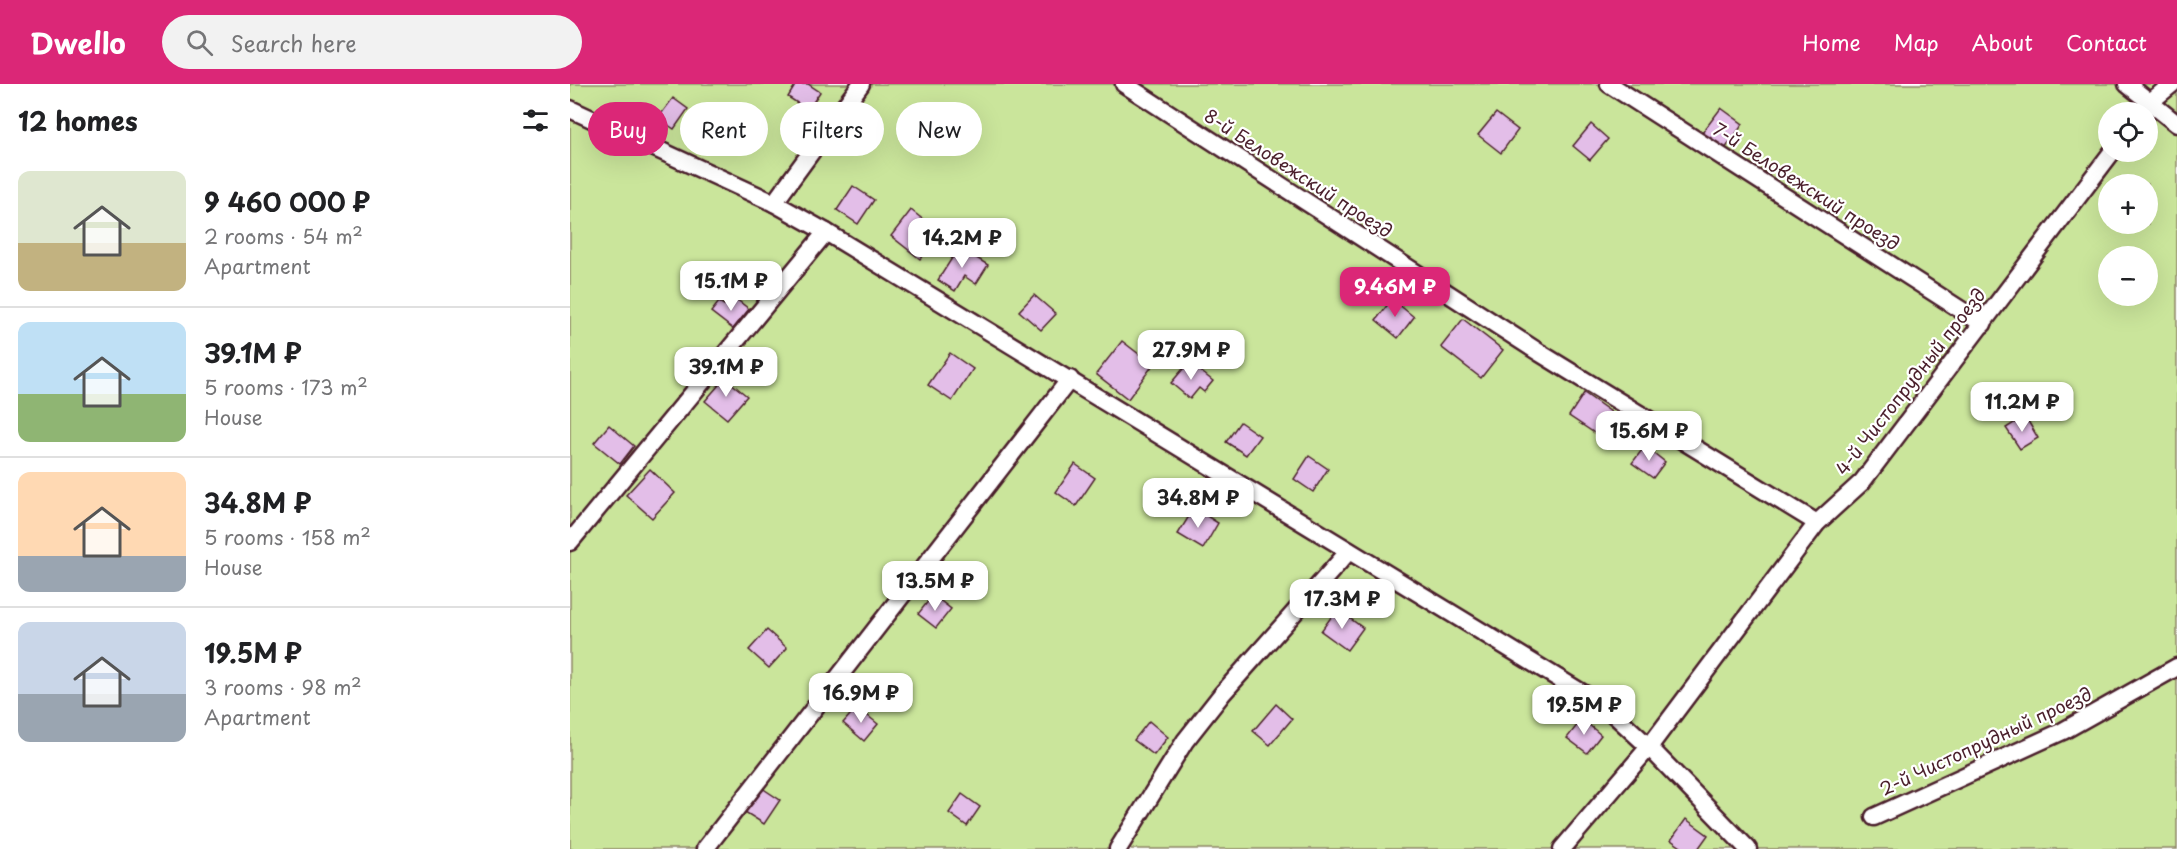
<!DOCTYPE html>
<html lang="en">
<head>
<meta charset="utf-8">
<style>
  body { margin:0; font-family:"Playpen Sans",sans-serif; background:#f2f2f2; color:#202124; height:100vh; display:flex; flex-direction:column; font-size:22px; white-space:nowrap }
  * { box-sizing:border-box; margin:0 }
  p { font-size:20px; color:#757577 }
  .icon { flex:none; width:33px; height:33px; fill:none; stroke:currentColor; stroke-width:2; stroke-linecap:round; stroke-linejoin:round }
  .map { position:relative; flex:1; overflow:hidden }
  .panel { display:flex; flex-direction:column; background:#fff; width:570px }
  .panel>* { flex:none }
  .guide { position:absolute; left:18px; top:18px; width:570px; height:54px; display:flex; gap:12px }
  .tools { position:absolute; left:1528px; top:18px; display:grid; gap:12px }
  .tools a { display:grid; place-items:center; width:60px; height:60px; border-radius:50%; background:#fff; box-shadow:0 6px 24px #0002; font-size:30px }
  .price { position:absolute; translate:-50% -51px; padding:0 14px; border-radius:12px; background:#fff; color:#222; font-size:20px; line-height:39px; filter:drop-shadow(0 2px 3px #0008) }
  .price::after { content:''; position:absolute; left:50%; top:36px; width:18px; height:14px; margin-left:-9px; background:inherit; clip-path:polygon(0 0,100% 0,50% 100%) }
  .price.on { background:#db2777; color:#fff }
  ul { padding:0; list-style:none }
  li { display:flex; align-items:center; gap:18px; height:150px; padding:0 18px }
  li+li { border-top:2px solid #e0e0e0 }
  li span { display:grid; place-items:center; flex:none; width:168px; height:120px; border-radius:12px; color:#555 }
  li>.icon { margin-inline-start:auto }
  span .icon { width:72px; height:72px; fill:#fffc; stroke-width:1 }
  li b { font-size:26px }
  h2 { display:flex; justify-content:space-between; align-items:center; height:72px; padding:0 18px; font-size:26px }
  .chip { padding:0 21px; border-radius:27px; background:#fff; box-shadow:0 6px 24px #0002; font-size:21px; line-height:54px }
  .chip.on { background:#db2777; color:#fff }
  header { display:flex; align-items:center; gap:36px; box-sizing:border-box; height:84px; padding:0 30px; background:#db2777; color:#fff }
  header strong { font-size:28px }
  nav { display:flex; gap:33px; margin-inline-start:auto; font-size:21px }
  .search { width:420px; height:54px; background:#f2f2f2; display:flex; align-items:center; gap:15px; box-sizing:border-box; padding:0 21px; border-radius:33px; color:#757577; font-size:22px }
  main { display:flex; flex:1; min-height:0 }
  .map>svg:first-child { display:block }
</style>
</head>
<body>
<header>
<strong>Dwello</strong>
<div class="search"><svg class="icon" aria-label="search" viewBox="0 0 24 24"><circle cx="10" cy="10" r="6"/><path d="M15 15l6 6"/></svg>Search here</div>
<nav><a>Home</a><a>Map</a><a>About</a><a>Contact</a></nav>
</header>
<main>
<section class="panel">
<h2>12 homes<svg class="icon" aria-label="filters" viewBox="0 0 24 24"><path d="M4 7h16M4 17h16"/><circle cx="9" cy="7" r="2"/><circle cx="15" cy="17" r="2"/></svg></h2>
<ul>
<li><span style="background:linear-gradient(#dfe7d0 60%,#c2b280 0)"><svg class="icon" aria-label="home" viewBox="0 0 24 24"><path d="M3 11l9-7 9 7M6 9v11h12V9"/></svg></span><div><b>9 460 000 ₽</b><p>2 rooms · 54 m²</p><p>Apartment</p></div></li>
<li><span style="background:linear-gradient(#bfe0f5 60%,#8fb573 0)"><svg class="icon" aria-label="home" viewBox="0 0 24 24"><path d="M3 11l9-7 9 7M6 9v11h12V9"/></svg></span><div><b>39.1M ₽</b><p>5 rooms · 173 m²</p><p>House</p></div></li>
<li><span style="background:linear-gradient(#ffd9b3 70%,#9aa5b1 0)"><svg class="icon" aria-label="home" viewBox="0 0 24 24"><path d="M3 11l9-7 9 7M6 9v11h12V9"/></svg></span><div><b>34.8M ₽</b><p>5 rooms · 158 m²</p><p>House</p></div></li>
<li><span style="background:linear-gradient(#c9d6e8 60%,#9aa5b1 0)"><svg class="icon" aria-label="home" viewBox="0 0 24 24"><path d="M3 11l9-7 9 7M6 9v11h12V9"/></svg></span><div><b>19.5M ₽</b><p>3 rooms · 98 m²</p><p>Apartment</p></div></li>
</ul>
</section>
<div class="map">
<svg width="1607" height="765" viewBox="0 0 1607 765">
  <rect width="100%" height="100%" fill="#fff"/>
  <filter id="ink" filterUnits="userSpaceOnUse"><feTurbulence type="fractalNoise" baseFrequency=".0167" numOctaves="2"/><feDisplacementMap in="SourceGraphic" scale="12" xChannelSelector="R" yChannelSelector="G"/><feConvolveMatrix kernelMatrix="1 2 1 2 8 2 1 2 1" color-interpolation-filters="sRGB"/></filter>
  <g filter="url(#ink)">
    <path fill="#cae59b" stroke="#8a8263" stroke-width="1.5" fill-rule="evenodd" d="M 0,0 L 1607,0 L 1607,765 L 0,765 ZM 1539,28 L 1578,28 L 1578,68 L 1539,68 ZM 1539,100 L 1578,100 L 1578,140 L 1539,140 ZM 1539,172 L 1578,172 L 1578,212 L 1539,212 Z"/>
    <g fill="#e3bee8" stroke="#4a1f2b" stroke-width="1.5">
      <path d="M 226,0 L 238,0 L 250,8 L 238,26 L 218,13 Z"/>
      <path d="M 103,14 L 118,25 L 104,45 L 88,34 Z"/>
      <path d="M 1151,24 L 1173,40 L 1155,65 L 1132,49 Z"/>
      <path d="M 926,29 L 948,46 L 931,69 L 908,51 Z"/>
      <path d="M 1021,40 L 1038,55 L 1020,76 L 1003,62 Z"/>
      <path d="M 283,102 L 304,116 L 288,140 L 267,126 Z"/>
      <path d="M 341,126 L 370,149 L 350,175 L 321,152 Z"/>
      <path d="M 389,163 L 418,181 L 406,200 L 394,192 L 385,207 L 368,196 Z"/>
      <path d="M 464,211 L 486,230 L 471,246 L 449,227 Z"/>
      <path d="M 162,212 L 179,225 L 163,245 L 141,228 L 149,218 L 154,221 Z"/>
      <path d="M 822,215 L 844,233 L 828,254 L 806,236 Z"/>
      <path d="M 893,235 L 933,266 L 911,294 L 871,263 Z"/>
      <path d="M 552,257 L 583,281 L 558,315 L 526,290 Z"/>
      <path d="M 380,269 L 403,285 L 382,317 L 358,301 Z"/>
      <path d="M 619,278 L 643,297 L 634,308 L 629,304 L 620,315 L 601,299 Z"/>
      <path d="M 155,294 L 177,312 L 157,335 L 135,317 Z"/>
      <path d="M 1014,309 L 1041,328 L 1026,350 L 999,332 Z"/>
      <path d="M 1455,332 L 1468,354 L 1450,365 L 1436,344 Z"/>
      <path d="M 670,338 L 690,352 L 676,371 L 656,358 Z"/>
      <path d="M 39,341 L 64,362 L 50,380 L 24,359 Z"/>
      <path d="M 1075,362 L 1095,378 L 1083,394 L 1062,379 Z"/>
      <path d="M 739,372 L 758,385 L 743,408 L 724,395 Z"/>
      <path d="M 505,380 L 525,394 L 506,422 L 486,408 Z"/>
      <path d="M 80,385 L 105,409 L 82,434 L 56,411 Z"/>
      <path d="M 624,424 L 648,439 L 633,465 L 608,450 Z"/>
      <path d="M 363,511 L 381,525 L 366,544 L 348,530 Z"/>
      <path d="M 767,525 L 793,544 L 777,566 L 751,547 Z"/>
      <path d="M 197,546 L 217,564 L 199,584 L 179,566 Z"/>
      <path d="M 706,620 L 722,635 L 700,661 L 683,647 Z"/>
      <path d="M 287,623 L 308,640 L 294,657 L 273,639 Z"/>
      <path d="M 1012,635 L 1031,651 L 1017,669 L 997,654 Z"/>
      <path d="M 579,637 L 598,653 L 584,671 L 564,656 Z"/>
      <path d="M 192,704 L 210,716 L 194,740 L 175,728 Z"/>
      <path d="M 392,710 L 410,723 L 397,742 L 379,729 Z"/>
      <path d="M 1116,735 L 1138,751 L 1128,765 L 1114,765 L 1101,756 Z"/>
    </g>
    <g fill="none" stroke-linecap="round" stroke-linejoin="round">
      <defs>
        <g id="lane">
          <path d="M 554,0 L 970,269 L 1247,439"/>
          <path d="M 1039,0 L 1413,240"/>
          <path d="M 1557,0 L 1607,40"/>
          <path d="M 0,25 L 204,119 L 256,148 L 1037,624 L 1079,663 L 1178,765"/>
          <path d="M 1571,28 L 1579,19 L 1602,0"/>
          <path d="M 204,119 L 291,0"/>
          <path d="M 0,458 L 256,148"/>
          <path d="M 1304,733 L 1493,647 L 1607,583"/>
          <path d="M 135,765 L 500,295"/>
          <path d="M 548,765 L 615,657 L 652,610 L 779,467"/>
          <path d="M 992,765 L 1079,663 L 1247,439 L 1292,398 L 1542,68"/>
        </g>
      </defs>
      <use href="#lane" stroke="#4a1f2b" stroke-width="21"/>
      <use href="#lane" stroke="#fff" stroke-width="16"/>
    </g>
  </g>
  <g text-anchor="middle" stroke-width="4.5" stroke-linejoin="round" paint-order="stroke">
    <g font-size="18" fill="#4a1f2b" stroke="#fff">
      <text transform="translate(728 90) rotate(33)" y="6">8-й Беловежский проезд</text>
      <text transform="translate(1236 103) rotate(33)" y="6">7-й Беловежский проезд</text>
      <text transform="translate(1341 298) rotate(-52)" y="6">4-й Чистопрудный проезд</text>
      <text transform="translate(1416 658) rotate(-25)" y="6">2-й Чистопрудный проезд</text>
    </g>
  </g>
</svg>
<div class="tools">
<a><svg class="icon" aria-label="locate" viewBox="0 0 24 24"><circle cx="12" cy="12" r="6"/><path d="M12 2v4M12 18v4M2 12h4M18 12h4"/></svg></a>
<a>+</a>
<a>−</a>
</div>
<b class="price" style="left:392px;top:185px">14.2M ₽</b>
<b class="price" style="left:161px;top:228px">15.1M ₽</b>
<b class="price on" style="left:825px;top:234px">9.46M ₽</b>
<b class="price" style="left:621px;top:297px">27.9M ₽</b>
<b class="price" style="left:156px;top:314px">39.1M ₽</b>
<b class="price" style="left:1452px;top:349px">11.2M ₽</b>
<b class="price" style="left:1079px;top:378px">15.6M ₽</b>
<b class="price" style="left:628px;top:445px">34.8M ₽</b>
<b class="price" style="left:365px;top:528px">13.5M ₽</b>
<b class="price" style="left:772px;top:546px">17.3M ₽</b>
<b class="price" style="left:291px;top:640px">16.9M ₽</b>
<b class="price" style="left:1014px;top:652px">19.5M ₽</b>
<div class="guide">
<a class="chip on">Buy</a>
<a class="chip">Rent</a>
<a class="chip">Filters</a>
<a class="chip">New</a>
</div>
</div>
</main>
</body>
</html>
